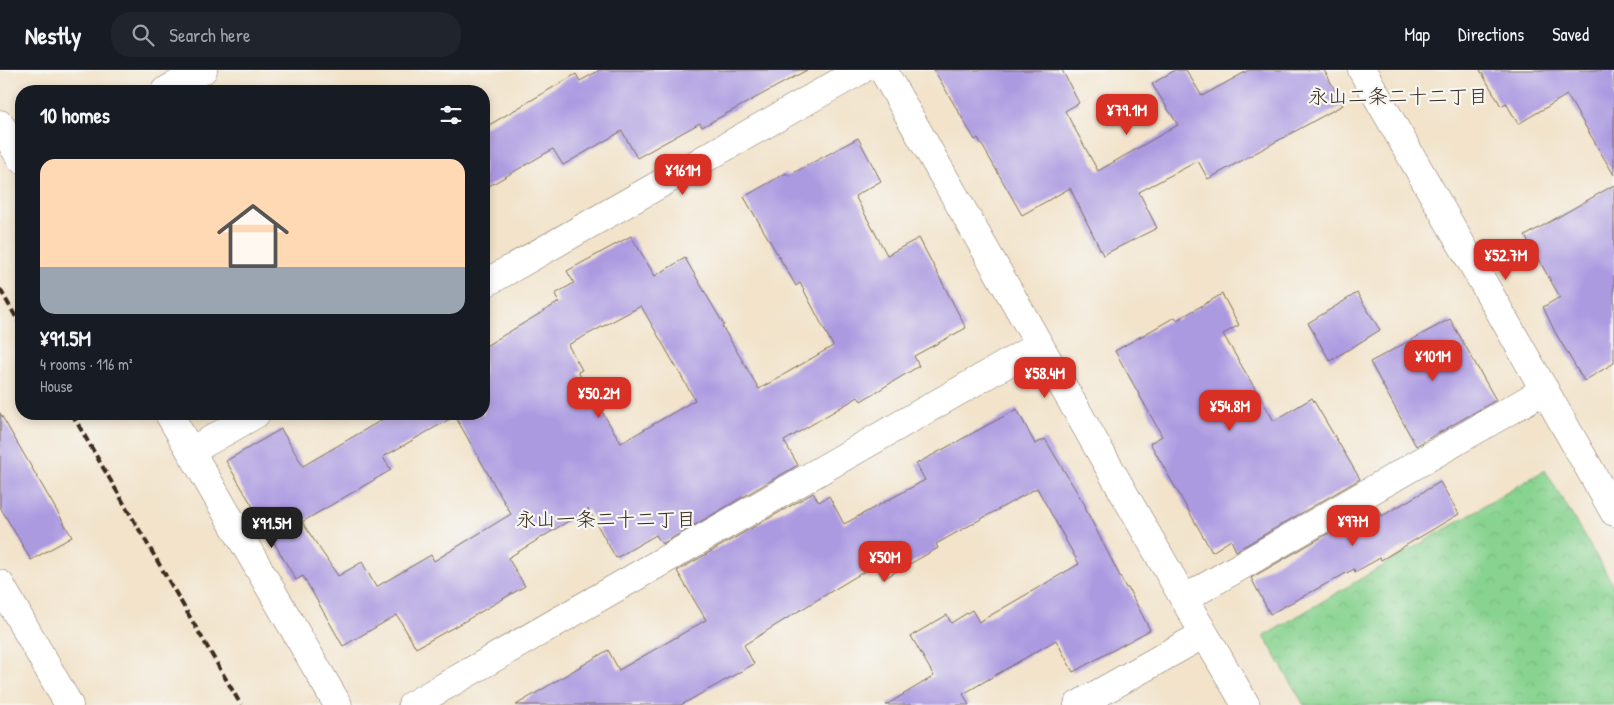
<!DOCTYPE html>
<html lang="en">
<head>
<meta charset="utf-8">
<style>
  body { margin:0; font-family:"Patrick Hand","Klee One",sans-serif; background:#20242c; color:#f1f3f6; height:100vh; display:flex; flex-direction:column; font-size:19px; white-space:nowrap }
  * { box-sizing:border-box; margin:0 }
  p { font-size:16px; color:#9ea1a6 }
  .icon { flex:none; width:28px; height:28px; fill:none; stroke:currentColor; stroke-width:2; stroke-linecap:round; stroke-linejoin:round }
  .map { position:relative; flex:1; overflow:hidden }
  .side { position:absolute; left:15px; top:15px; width:475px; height:335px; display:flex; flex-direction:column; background:#171b24; border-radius:20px; box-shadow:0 2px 8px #0003 }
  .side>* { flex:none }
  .price { position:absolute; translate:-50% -42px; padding:0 11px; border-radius:10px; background:#d93025; color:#fff; font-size:16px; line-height:32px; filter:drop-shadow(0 1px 2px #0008) }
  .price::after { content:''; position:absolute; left:50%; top:30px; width:15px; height:11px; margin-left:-8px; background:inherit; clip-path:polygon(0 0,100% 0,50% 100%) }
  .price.active { background:#222; color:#fff }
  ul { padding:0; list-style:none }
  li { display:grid; align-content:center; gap:10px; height:265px; padding:0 25px }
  li span { display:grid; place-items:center; height:155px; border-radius:15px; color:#555 }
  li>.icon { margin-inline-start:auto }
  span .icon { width:90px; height:90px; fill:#fffc; stroke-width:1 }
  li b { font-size:21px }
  h2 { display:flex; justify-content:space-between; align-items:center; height:60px; padding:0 25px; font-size:21px }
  header { display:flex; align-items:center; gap:30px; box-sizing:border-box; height:70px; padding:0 25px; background:#171b24; border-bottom:1px solid #363941 }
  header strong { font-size:24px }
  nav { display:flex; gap:28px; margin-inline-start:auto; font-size:18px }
  .search { width:350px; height:45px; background:#20242c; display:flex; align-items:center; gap:12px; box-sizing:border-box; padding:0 18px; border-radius:20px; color:#9ea1a6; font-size:19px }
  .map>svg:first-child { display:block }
</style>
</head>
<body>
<header>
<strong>Nestly</strong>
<div class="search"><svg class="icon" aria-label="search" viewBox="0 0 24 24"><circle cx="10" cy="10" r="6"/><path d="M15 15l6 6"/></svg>Search here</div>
<nav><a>Map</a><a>Directions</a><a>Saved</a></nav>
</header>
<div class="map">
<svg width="1614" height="635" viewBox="0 0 1614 635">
  <defs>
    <pattern id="park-crowns" width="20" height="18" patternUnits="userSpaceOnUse" patternTransform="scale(1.25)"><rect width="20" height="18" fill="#88d390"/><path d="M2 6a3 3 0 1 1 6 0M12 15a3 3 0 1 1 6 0" fill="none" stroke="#76b57c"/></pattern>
  </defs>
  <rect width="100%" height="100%" fill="#f6f6f2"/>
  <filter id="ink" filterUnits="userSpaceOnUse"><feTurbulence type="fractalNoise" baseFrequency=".02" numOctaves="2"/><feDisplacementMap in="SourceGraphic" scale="10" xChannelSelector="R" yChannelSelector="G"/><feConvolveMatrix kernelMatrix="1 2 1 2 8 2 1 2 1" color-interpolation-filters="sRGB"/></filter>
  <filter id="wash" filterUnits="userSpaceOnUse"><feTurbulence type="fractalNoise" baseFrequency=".0096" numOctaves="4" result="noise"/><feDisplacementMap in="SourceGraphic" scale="20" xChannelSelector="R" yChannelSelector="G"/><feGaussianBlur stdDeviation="1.12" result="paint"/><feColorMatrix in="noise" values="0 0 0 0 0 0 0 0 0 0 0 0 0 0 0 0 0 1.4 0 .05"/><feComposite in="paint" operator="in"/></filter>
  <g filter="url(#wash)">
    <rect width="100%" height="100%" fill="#f2e3ca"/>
    <path fill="url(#park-crowns)" stroke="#627e57" d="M 1545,400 L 1614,516 L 1614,635 L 1304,635 L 1264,566 Z"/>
    <g id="blocks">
      <g fill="#ac9ae1" fill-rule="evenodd">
        <path d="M 600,0 L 807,0 L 702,57 L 700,53 L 637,88 L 622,61 L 563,95 L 553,79 L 484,119 L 484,58 L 576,4 L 580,11 Z"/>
        <path d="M 934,0 L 1062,0 L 1079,33 L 1065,41 L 1098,101 L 1178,55 L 1152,14 L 1175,0 L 1186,0 L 1202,26 L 1249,0 L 1324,0 L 1343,35 L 1208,109 L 1198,91 L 1139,122 L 1157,158 L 1103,185 L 1070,118 L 1022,145 L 978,68 L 975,70 Z"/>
        <path d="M 1480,0 L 1614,0 L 1614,105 L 1567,25 L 1518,54 L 1506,33 L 1501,36 Z"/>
        <path d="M 858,68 L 881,111 L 855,126 L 887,185 L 919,168 L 966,258 L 914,286 L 919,296 L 861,331 L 858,327 L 784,371 L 798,395 L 662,474 L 656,465 L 616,488 L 588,439 L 508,488 L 525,516 L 465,551 L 416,578 L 397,545 L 343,576 L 303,506 L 296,510 L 226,391 L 281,359 L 303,396 L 392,344 L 484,344 L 484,277 L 559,232 L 555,224 L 574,213 L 567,201 L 631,166 L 655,206 L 685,188 L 724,255 L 722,256 L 759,319 L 833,276 L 800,213 L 796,216 L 744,127 L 786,103 L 788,106 ZM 641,236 L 695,330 L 621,373 L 578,302 L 582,300 L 568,275 ZM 455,346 L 511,444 L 434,491 L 431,485 L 376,517 L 362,492 L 338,506 L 302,452 L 391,400 L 383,387 Z"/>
        <path d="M 1614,115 L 1614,293 L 1584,311 L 1555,262 L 1543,237 L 1560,227 L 1525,166 Z"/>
        <path d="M 1357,223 L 1380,260 L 1330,291 L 1308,253 Z"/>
        <path d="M 1222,224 L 1239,255 L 1223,264 L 1274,351 L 1312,328 L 1360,409 L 1236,481 L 1231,470 L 1212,482 L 1150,373 L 1162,366 L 1115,281 L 1175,247 L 1177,250 Z"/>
        <path d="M 1450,249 L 1496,330 L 1416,376 L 1370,292 Z"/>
        <path d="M 1017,339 L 1035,374 L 1045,369 L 1086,437 L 1085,438 L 1126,518 L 1128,518 L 1150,560 L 1073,602 L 1056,570 L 963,624 L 969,635 L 886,635 L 934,606 L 911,566 L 947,545 L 951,553 L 972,540 L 979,552 L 1079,494 L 1037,418 L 936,474 L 938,478 L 883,509 L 875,495 L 802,539 L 744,575 L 754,594 L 681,635 L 516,635 L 608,580 L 619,600 L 706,550 L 677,501 L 813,423 L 819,432 L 829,426 L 844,454 L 925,410 L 916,394 Z"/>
        <path d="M 0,343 L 72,467 L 31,490 L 0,437 Z"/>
        <path d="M 1440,412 L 1459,444 L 1381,490 L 1380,488 L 1355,502 L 1354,499 L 1270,544 L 1251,508 L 1376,436 L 1382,446 Z"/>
      </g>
    </g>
  </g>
  <g filter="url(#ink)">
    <use href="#blocks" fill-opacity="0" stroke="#7b6b5a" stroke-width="1"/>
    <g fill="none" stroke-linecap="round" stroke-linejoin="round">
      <defs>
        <g id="minor">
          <path d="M 883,0 L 1184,529 L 1246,635"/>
          <path d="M 1362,0 L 1614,442"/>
          <path d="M 165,21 L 203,0"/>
          <path d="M 0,54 L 21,89"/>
          <path d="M 484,214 L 861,0"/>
          <path d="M 169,344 L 338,635"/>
          <path d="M 191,381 L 256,344"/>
          <path d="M 0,514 L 69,635"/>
          <path d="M 1184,529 L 1545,320"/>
          <path d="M 412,635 L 1039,275"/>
          <path d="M 1078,635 L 1204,564"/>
        </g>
      </defs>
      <use href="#minor" stroke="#7b6b5a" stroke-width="29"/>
      <use href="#minor" stroke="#fff" stroke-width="28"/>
      <g stroke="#3b2a1e" stroke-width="4" stroke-dasharray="8 4" stroke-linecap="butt">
        <path d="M 0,219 L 21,256"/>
        <path d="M 72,344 L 241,635"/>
      </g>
    </g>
  </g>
  <g text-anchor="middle" stroke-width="4.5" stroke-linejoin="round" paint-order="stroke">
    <g font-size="20" fill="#3b2a1e" stroke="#f6f6f2">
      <text x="1398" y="33">永山二条二十二丁目</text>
      <text x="606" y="456">永山一条二十二丁目</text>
    </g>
  </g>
</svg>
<b class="price" style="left:1127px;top:66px">¥79.1M</b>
<b class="price" style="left:683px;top:126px">¥161M</b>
<b class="price" style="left:1506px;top:211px">¥52.7M</b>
<b class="price" style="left:1433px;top:312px">¥101M</b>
<b class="price" style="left:1045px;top:329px">¥58.4M</b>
<b class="price" style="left:599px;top:349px">¥50.2M</b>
<b class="price" style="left:1230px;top:362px">¥54.8M</b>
<b class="price" style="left:1353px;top:477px">¥97M</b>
<b class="price active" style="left:272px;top:479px">¥91.5M</b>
<b class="price" style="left:885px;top:513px">¥50M</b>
<section class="side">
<h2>10 homes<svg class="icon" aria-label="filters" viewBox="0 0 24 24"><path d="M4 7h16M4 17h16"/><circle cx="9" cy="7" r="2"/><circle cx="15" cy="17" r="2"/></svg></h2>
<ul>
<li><span style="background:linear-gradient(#ffd9b3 70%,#9aa5b1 0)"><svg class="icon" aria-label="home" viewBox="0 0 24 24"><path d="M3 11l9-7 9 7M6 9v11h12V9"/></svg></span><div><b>¥91.5M</b><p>4 rooms · 116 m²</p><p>House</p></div></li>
</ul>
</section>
</div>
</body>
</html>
